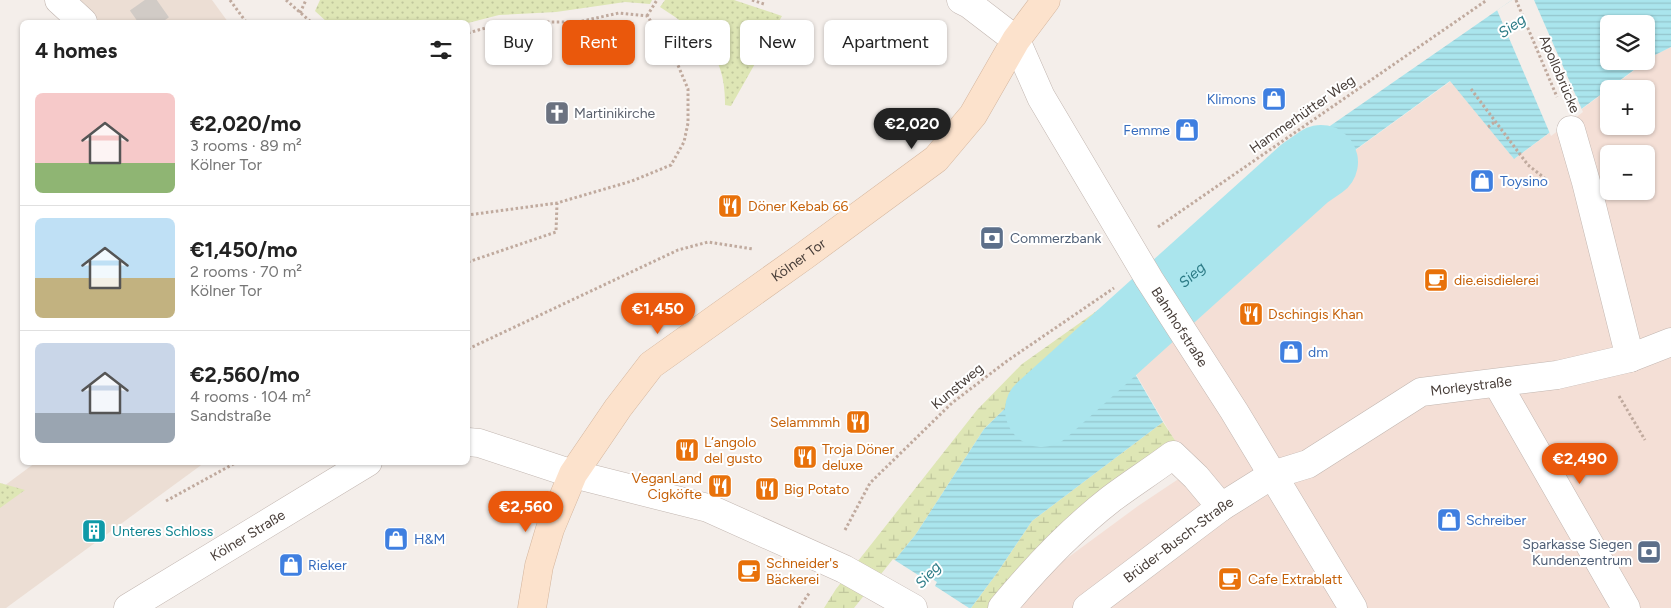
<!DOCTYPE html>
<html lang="en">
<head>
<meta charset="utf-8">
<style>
  body { margin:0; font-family:Figtree,sans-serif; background:#f2f2f2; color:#222; height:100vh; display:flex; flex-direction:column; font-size:19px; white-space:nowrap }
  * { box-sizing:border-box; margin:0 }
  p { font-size:16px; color:#767676 }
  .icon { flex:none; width:28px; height:28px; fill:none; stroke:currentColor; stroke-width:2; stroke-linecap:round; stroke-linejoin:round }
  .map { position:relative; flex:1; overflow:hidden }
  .drawer { position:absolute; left:20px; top:20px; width:450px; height:445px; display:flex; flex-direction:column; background:#fff; border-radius:8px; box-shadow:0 1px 4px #0004 }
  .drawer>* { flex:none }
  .hud { position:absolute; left:485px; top:20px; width:475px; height:45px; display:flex; gap:10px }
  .buttons { position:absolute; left:1600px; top:15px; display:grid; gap:10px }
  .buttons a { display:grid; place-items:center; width:55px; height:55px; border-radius:8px; background:#fff; box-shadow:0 1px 4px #0004; font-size:25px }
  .price { position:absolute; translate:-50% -42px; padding:0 11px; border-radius:18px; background:#ea580c; color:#fff; font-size:16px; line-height:32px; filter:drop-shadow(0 1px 2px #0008) }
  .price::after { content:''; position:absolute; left:50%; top:30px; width:15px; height:11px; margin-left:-8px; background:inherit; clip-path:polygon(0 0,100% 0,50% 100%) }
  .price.on { background:#222; color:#fff }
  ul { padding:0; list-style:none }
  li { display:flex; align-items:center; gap:15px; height:125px; padding:0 15px }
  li+li { border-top:1px solid #e0e0e0 }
  li span { display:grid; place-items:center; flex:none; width:140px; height:100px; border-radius:8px; color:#555 }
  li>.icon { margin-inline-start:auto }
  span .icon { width:60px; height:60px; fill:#fffc; stroke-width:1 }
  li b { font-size:21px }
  h2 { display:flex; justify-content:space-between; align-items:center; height:60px; padding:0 15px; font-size:21px }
  .chip { padding:0 18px; border-radius:8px; background:#fff; box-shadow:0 1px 4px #0004; font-size:18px; line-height:45px }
  .chip.on { background:#ea580c; color:#fff }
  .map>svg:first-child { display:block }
</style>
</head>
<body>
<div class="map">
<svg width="1671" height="608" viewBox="0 0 1671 608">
  <defs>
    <pattern id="grass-dots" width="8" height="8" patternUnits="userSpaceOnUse" patternTransform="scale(1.25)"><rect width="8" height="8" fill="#dee6b5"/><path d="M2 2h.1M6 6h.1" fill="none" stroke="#c0c69c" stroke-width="1.8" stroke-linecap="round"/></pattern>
    <pattern id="wetland-marsh" width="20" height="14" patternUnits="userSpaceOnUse" patternTransform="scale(1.25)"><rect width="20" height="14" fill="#dee6b5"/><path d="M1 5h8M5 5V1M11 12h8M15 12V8" fill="none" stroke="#c0c69c"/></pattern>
    <pattern id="water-rules" width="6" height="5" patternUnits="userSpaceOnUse" patternTransform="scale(1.25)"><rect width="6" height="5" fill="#aae5ed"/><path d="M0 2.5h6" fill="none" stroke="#94c5cc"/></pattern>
  </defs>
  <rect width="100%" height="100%" fill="#f4eeea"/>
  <path fill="#f4dfd6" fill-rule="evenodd" d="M 1671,47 L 1671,608 L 1018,608 L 1051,570 L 1138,506 L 1192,470 L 1113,335 L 1245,230 L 1451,81 L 1514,159 L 1609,89 L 1609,126 L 1646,126 L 1646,89 L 1609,89 L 1655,55 ZM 1609,154 L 1646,154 L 1646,191 L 1609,191 Z"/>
  <g fill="#ecded4">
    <path d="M 62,0 L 212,0 L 228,22 L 79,22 Z"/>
    <path d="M 35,463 L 204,463 L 6,608 L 0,608 L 0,489 Z"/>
  </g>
  <g fill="url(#grass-dots)">
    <path d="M 320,0 L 652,0 L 650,4 L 625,2 L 556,12 L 499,15 L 468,23 L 327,22 L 315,11 Z"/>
    <path d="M 665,0 L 734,0 L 782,16 L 731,106 L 725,105 C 726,52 700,33 660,7 Z"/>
    <path d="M 0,483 L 25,490 L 0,508 Z"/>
  </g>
  <g fill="url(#wetland-marsh)">
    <path d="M 1098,310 L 1036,378 L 984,429 L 916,534 L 856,608 L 824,608 L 836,589 L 977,410 L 1022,364 Z"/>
    <path d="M 1163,422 L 1178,445 L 994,608 L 971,608 L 997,573 L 1032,521 Z"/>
  </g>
  <g fill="url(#water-rules)">
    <path d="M 1512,0 L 1671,0 L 1671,47 L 1655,55 L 1646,61 L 1646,24 L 1609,24 L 1609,61 L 1646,61 L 1514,159 L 1450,81 L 1245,230 L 1223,200 Z"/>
    <path d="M 1098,310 L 1163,422 L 1032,521 L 997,573 L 971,608 L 856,608 L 916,534 L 984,429 L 1036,378 Z"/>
  </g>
  <g fill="#f4eeea">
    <path d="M 1512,0 L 1534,0 L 1583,112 L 1551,136 L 1497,10 Z"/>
    <path d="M 893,559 L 926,580 L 929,577 L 937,582 L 935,586 L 969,608 L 854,608 Z"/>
  </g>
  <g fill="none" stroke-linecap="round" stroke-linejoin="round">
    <path stroke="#aae5ed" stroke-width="74" id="s1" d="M 1042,410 L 1305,173 L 1321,162"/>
    <path stroke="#d1cbc6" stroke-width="28" stroke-dasharray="28 14" stroke-linecap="butt" d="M 138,22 L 169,0"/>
    <defs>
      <g id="street">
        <path d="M 59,0 L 83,22"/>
        <path id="s2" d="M 961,0 L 969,4 L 1016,40 L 1041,97 L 1076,156 L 1149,279 L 1234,411 L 1353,608"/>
        <path d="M 1571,130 L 1586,182 L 1630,358"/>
        <path d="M 1497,383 L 1626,608"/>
        <path d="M 468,442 L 479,443 L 573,474 L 708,508 L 844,569 L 913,608"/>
        <path id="s3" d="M 128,608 L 368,462"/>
        <path d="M 1002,608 C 1035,568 1070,531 1111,499 C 1131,484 1153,470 1173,455 L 1196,477 L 1221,507"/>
        <path id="s4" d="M 1087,608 L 1221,507 L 1272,475 L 1308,464 L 1421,392 L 1557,375 L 1630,358 L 1671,342"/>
      </g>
      <g id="secondary">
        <path id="s5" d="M 532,608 L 539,566 L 550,529 L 573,474 L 618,408 L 651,365 L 804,256 L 936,159 L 973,115 L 1016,40 L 1046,0"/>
      </g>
    </defs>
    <use href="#street" stroke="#c2b6b0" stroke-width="29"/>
    <use href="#secondary" stroke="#d4b69e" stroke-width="29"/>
    <g stroke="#c0aa9e" stroke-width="3" stroke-dasharray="2.5 2.5" stroke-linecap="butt">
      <path d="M 230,0 L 246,22"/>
      <path d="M 286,0 L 311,22"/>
      <path d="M 752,0 L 764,4"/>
      <path d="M 1516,0 L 1557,97"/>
      <path d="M 300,13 L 306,0"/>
      <path d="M 647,16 L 657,0"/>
      <path d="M 468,33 L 496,25 L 536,22 L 578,22 L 619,13 L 647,16 L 672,51 L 688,89 L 688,123 L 684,142 L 671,165 L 632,181 L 557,203 L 468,215"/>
      <path d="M 1471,89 L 1528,165 L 1547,180"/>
      <path d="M 1488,127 L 1496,121"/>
      <path d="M 1158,227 L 1487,0"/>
      <path d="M 468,262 L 556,232 L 557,203"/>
      <path d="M 468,349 L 678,250 L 708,242 L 753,249"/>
      <path d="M 1619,396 L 1645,440"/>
      <path d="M 166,501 L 237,462"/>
      <path d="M 845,530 L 870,483 L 952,403 L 1007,361 L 1114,288"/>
      <path d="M 799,608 L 810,592"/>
    </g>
    <use href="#street" stroke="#fff" stroke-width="28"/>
    <use href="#secondary" stroke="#fce2cc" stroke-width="28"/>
  </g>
  <defs>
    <symbol id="shop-square" viewBox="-11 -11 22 22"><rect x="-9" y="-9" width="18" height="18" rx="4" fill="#3f7fe0" stroke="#fff"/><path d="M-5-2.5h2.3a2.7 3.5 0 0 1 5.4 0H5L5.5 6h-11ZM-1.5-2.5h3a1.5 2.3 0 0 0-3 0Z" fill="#fff"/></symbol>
    <symbol id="church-square" viewBox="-11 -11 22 22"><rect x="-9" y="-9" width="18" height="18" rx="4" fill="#6b7280" stroke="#fff"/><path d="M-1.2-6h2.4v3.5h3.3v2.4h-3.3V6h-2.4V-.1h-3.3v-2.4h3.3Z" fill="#fff"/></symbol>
    <symbol id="restaurant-square" viewBox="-11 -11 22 22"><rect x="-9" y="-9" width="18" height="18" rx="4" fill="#e8710a" stroke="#fff"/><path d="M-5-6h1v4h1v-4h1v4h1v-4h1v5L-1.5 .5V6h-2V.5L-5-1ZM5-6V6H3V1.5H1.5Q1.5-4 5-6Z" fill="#fff"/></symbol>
    <symbol id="bank-square" viewBox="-11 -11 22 22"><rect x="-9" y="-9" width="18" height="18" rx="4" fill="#5c6f8a" stroke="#fff"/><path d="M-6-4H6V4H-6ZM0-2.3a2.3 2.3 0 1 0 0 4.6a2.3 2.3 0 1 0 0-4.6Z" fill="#fff"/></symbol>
    <symbol id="cafe-square" viewBox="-11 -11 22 22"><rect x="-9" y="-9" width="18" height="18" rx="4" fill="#e8710a" stroke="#fff"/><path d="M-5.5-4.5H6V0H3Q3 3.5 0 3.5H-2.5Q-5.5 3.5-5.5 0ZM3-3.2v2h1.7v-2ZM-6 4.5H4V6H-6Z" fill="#fff"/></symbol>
    <symbol id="building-square" viewBox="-11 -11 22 22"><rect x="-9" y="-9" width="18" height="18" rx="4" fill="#0f9aa8" stroke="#fff"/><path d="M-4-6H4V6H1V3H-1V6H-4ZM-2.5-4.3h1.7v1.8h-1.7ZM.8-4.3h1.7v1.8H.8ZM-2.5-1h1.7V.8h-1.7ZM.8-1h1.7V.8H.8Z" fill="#fff"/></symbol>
  </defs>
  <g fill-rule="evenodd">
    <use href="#shop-square" x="1260" y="85" width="28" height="28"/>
    <use href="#church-square" x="543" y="99" width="28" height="28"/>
    <use href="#shop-square" x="1173" y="116" width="28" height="28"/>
    <use href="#shop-square" x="1468" y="167" width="28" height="28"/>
    <use href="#restaurant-square" x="716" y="192" width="28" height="28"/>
    <use href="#bank-square" x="978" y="224" width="28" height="28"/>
    <use href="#cafe-square" x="1422" y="266" width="28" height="28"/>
    <use href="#restaurant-square" x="1237" y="300" width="28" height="28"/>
    <use href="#shop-square" x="1277" y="338" width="28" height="28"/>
    <use href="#restaurant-square" x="844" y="408" width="28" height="28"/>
    <use href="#restaurant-square" x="673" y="436" width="28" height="28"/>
    <use href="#restaurant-square" x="791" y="443" width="28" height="28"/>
    <use href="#restaurant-square" x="706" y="472" width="28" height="28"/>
    <use href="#restaurant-square" x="753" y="475" width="28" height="28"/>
    <use href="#shop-square" x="1435" y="506" width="28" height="28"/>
    <use href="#building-square" x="80" y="517" width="28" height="28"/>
    <use href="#shop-square" x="382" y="525" width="28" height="28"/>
    <use href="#bank-square" x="1635" y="538" width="28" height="28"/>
    <use href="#shop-square" x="277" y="551" width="28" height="28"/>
    <use href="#cafe-square" x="735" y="557" width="28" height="28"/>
    <use href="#cafe-square" x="1216" y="565" width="28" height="28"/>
  </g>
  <g text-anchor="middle" stroke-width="4" stroke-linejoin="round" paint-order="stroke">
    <g font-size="14" fill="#473d38" stroke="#fff">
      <text transform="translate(1560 74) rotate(67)" y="5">Apollobrücke</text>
      <text transform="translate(1302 114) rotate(-35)" y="5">Hammerhütter Weg</text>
      <text dy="5" stroke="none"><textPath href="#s5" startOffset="456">Kölner Tor</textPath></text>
      <text dy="5" stroke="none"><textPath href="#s2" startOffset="399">Bahnhofstraße</textPath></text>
      <text transform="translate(957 386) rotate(-40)" y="5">Kunstweg</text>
      <text dy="5" stroke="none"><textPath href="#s4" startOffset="450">Morleystraße</textPath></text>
      <text dy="5" stroke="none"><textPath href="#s3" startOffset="140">Kölner Straße</textPath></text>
      <text dy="5" stroke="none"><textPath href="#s4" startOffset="114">Brüder-Busch-Straße</textPath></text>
    </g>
    <g font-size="14" fill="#366cbe" stroke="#fff" text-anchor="start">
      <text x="1256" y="104" text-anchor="end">Klimons</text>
      <text x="1170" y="135" text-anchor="end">Femme</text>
      <text x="1500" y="186">Toysino</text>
      <text x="1308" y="357">dm</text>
      <text x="1466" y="525">Schreiber</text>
      <text x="414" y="544">H&amp;M</text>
      <text x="308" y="570">Rieker</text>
    </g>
    <g font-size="14" fill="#5b616d" stroke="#fff" text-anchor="start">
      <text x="574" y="118">Martinikirche</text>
    </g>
    <g font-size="14" fill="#c56008" stroke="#fff" text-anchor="start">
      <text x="748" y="211">Döner Kebab 66</text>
      <text x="1454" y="285">die.eisdielerei</text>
      <text x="1268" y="319">Dschingis Khan</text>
      <text x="840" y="427" text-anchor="end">Selammmh</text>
      <text x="704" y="447">L’angolo<tspan x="704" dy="16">del gusto</tspan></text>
      <text x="822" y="454">Troja Döner<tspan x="822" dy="16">deluxe</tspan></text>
      <text x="702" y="483" text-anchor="end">VeganLand<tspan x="702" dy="16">Cigköfte</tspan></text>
      <text x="784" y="494">Big Potato</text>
      <text x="766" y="568">Schneider's<tspan x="766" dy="16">Bäckerei</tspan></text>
      <text x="1248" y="584">Cafe Extrablatt</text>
    </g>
    <g font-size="14" fill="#4e5e75" stroke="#fff" text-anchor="start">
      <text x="1010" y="243">Commerzbank</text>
      <text x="1632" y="549" text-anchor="end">Sparkasse Siegen<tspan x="1632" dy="16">Kundenzentrum</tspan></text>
    </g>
    <g font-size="14" fill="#0d838f" stroke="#fff" text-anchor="start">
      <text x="112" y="536">Unteres Schloss</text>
    </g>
    <g font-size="15" font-style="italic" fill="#2d7c87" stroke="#fff">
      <text transform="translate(1512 26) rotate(-35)" y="5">Sieg</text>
      <text dy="5" stroke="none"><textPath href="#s1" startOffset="202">Sieg</textPath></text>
      <text transform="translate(928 575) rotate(-47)" y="5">Sieg</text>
    </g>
  </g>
</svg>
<div class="buttons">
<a><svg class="icon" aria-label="layers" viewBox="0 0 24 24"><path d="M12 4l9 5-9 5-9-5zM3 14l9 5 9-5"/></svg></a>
<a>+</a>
<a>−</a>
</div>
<b class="price on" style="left:912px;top:150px">€2,020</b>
<b class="price" style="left:658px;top:335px">€1,450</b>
<b class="price" style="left:1580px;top:485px">€2,490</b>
<b class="price" style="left:526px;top:533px">€2,560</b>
<div class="hud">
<a class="chip">Buy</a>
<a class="chip on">Rent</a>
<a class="chip">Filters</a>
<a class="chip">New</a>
<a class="chip">Apartment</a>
</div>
<section class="drawer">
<h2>4 homes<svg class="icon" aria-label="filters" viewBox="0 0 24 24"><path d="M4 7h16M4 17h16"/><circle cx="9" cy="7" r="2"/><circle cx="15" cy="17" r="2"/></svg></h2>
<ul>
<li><span style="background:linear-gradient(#f6c9c9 70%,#8fb573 0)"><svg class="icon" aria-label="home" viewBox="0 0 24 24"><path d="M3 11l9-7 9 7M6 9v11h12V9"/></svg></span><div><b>€2,020/mo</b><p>3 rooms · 89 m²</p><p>Kölner Tor</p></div></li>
<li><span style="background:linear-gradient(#bfe0f5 60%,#c2b280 0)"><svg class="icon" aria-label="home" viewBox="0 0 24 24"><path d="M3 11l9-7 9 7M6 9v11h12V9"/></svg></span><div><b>€1,450/mo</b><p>2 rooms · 70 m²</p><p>Kölner Tor</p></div></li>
<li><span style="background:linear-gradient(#c9d6e8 70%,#9aa5b1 0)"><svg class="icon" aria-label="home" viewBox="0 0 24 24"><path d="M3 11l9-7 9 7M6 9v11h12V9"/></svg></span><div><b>€2,560/mo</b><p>4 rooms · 104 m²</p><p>Sandstraße</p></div></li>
</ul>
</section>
</div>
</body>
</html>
